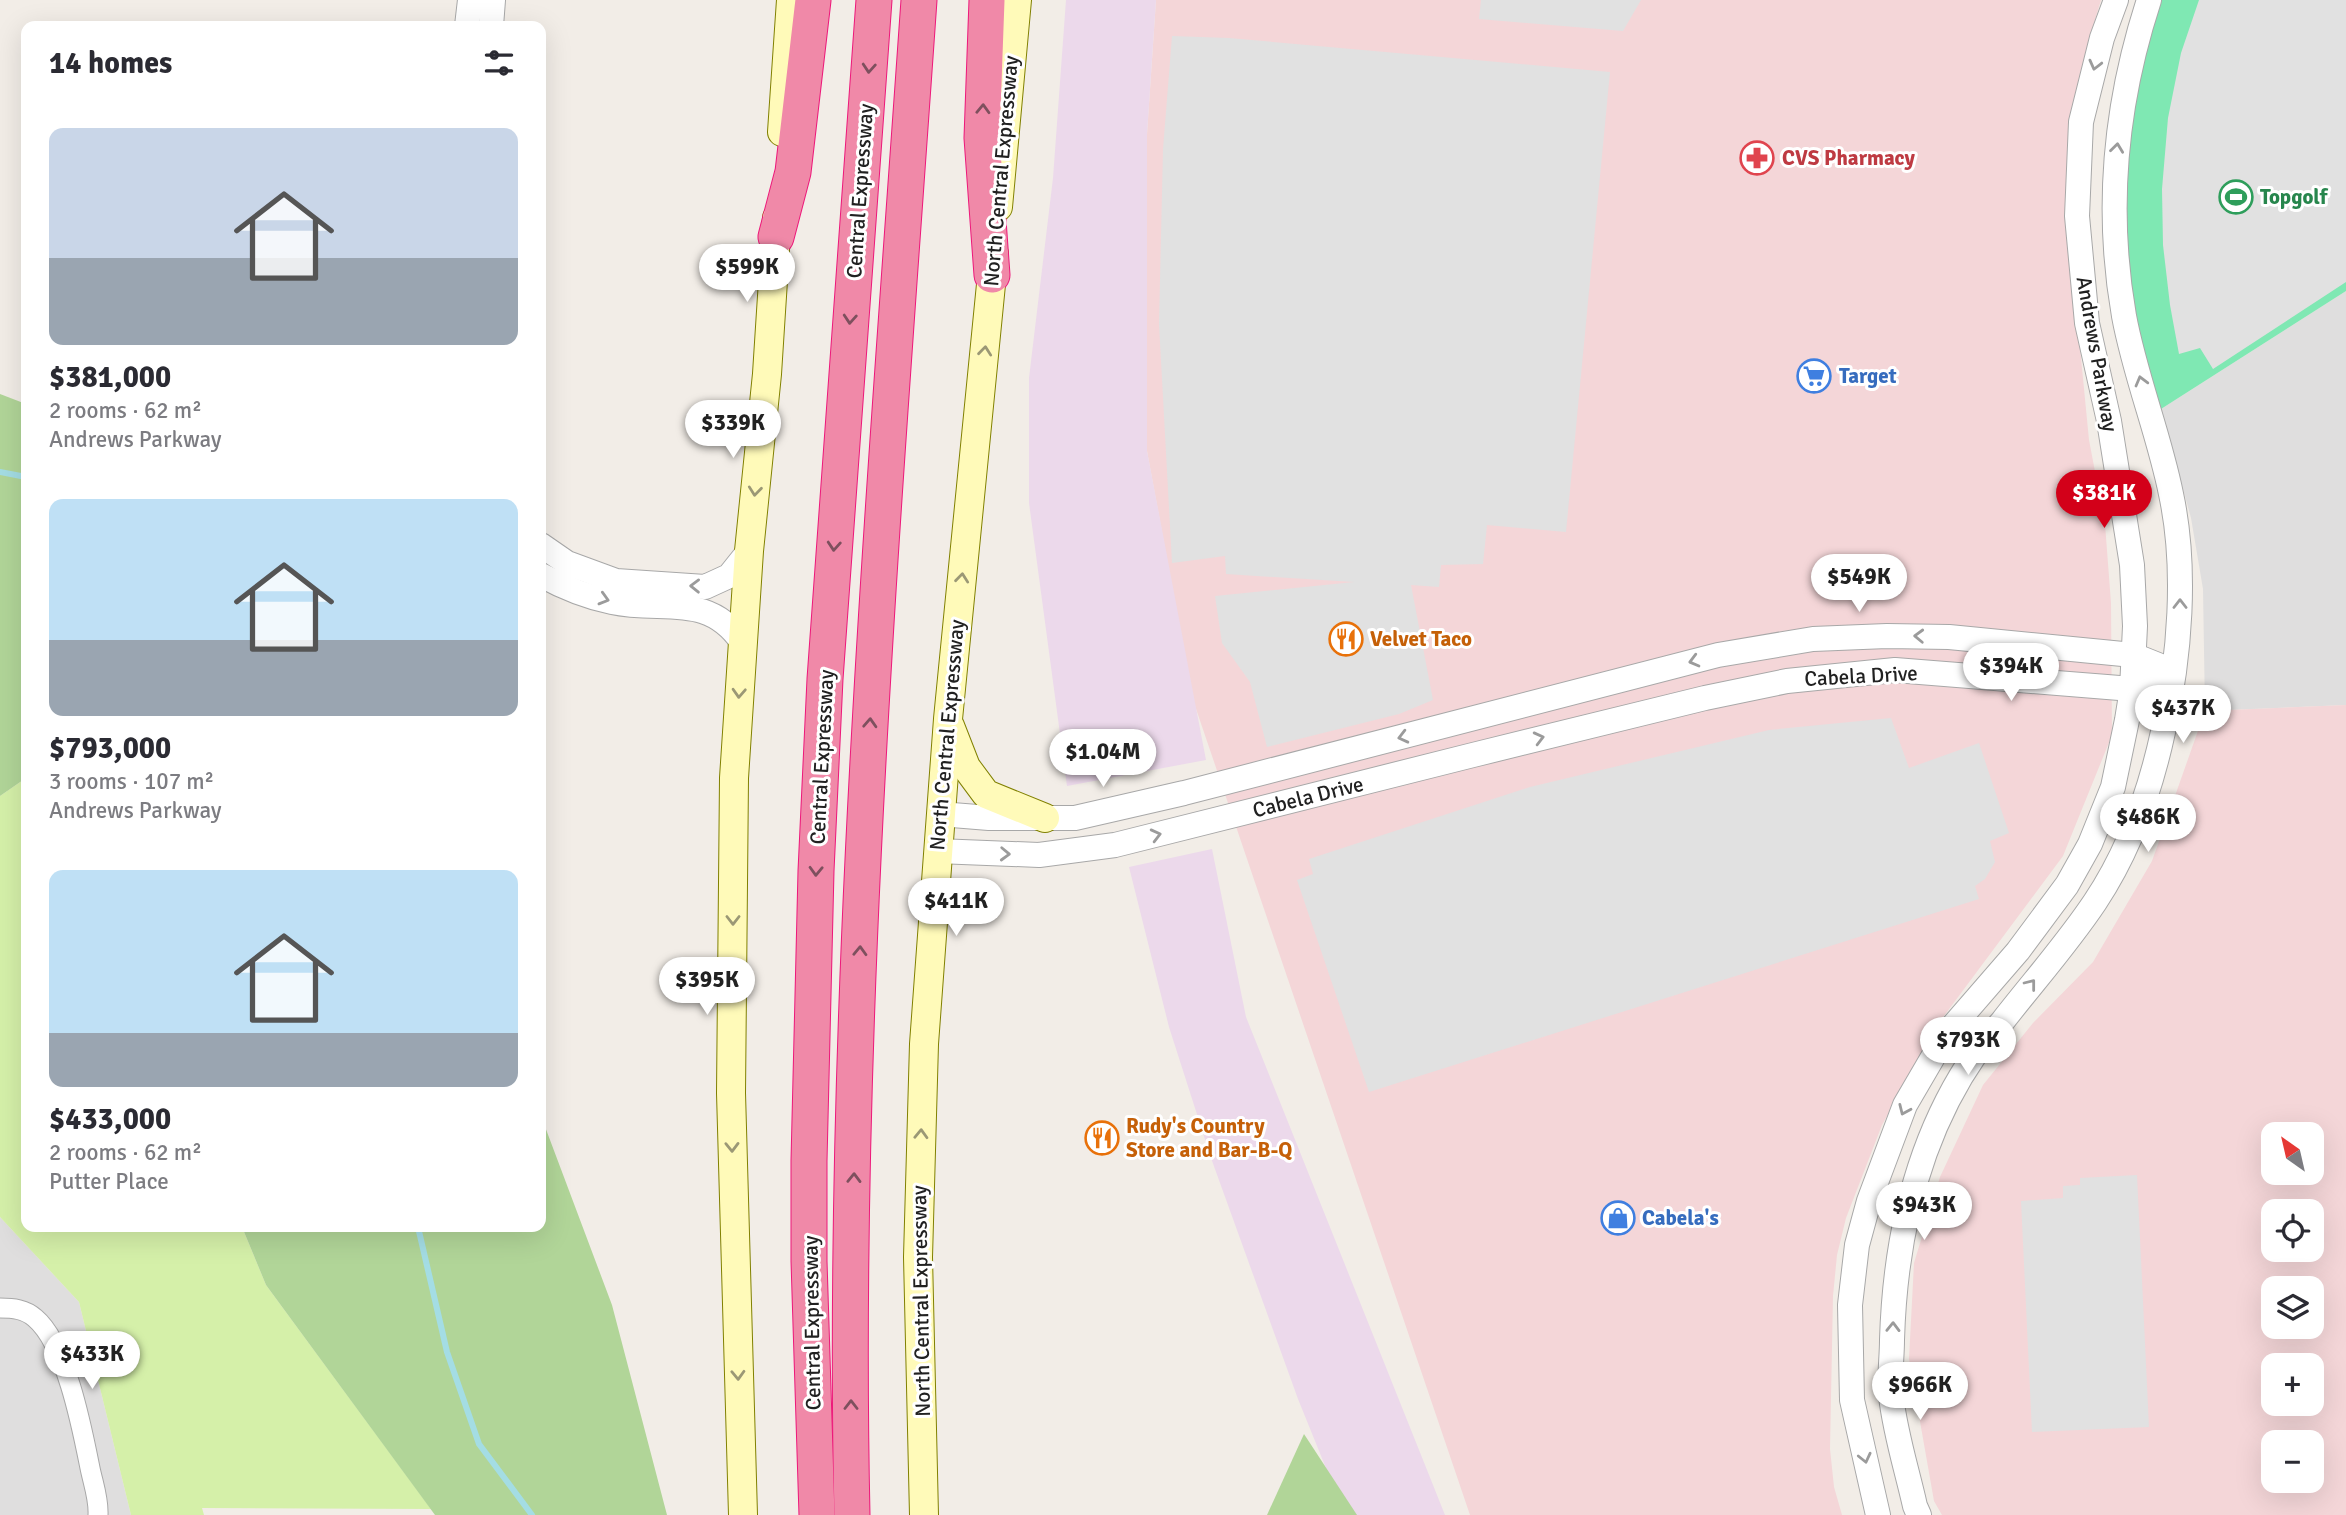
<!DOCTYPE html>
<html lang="en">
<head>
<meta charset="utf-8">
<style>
  body { margin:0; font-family:Signika,sans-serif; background:#f7f7f7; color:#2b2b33; height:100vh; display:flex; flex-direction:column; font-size:26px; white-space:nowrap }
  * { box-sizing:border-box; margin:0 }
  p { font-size:23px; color:#7c7c81 }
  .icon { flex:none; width:38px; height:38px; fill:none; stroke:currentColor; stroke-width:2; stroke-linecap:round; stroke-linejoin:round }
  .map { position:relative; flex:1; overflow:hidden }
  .panel { position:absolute; left:21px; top:21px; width:525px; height:1211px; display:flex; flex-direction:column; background:#fff; border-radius:14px; box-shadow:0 7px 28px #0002 }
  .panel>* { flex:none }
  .needle { width:46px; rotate:326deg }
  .controls { position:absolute; left:2261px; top:1122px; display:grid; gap:14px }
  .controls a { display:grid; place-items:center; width:63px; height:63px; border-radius:14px; background:#fff; box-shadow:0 7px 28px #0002; font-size:35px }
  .price { position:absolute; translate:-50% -60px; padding:0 16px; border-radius:24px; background:#fff; color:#222; font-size:23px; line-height:46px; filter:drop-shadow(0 2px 4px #0008) }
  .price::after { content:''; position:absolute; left:50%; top:42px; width:21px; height:16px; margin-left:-10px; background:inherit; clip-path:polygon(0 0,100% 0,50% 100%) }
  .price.current { background:#d30019; color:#fff }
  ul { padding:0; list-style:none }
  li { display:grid; align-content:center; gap:14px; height:371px; padding:0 28px }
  li span { display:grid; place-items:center; height:217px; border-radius:14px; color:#555 }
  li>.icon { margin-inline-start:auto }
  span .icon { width:126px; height:126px; fill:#fffc; stroke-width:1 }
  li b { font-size:30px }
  h2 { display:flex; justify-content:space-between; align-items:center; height:84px; padding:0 28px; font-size:30px }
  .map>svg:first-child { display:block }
</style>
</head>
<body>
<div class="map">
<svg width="2346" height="1515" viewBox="0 0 2346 1515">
  <rect width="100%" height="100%" fill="#f2ede7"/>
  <g fill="#dfdede">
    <path d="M 2346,291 L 2346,705 L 2205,711 L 2203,589 L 2191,518 L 2161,409 Z"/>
    <path d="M 0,1217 L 79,1302 L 131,1515 L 0,1515 Z"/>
  </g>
  <g fill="#f4d6d8" fill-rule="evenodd">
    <path d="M 1156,0 L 2101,0 L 2091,33 L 2078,94 L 2067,214 L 2089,440 L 2105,524 L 2111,603 L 2112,735 L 2063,856 L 1938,1024 L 1882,1125 L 1846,1218 L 1837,1255 L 1833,1296 L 1830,1449 L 1834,1487 L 1842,1515 L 1470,1515 L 1193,700 L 1147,451 L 1147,134 Z"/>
    <path d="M 2346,705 L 2346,1515 L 1942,1515 L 1934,1501 L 1909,1359 L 1914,1263 L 1940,1177 L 1983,1085 L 2033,1023 L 2093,962 L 2152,861 L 2205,711 ZM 2273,1134 L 2312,1134 L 2312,1172 L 2273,1172 ZM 2273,1211 L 2312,1211 L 2312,1250 L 2273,1250 ZM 2273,1288 L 2312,1288 L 2312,1326 L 2273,1326 ZM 2273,1365 L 2312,1365 L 2312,1404 L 2273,1404 ZM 2273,1442 L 2312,1442 L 2312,1480 L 2273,1480 Z"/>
  </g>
  <g fill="#ecd9eb">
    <path d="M 1066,0 L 1156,0 L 1147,134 L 1147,451 L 1206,760 L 1067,786 L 1029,503 L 1029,378 L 1053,178 Z"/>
    <path d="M 1212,849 L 1246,1017 L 1445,1515 L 1345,1515 L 1298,1399 L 1211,1158 L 1169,1027 L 1129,867 Z"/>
  </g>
  <path fill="#d5f0a9" d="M 26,778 L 26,1227 L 242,1227 L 266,1285 L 431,1509 L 202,1508 L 204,1515 L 131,1515 L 79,1302 L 0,1217 L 0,796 Z"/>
  <g fill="#b1d598">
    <path d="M 0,394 L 26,404 L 26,778 L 0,796 Z"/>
    <path d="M 541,1116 L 612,1305 L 667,1515 L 435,1515 L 266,1285 L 242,1227 L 541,1227 Z"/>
    <path d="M 1304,1434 L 1357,1515 L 1267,1515 Z"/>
  </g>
  <path fill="#7fe8b3" d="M 2162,0 L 2346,0 L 2346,291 L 2161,409 C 2147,362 2132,313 2128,263 C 2120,179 2132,79 2162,0 Z"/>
  <g fill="#e1e1e1">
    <path d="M 1481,0 L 1641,0 L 1623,31 L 1479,19 Z"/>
    <path d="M 2199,0 L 2346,0 L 2346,282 L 2213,369 L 2200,348 L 2179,354 L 2170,305 L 2163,245 L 2162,189 L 2168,118 L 2181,53 Z"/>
    <path d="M 1172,36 L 1229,38 L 1610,72 L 1566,532 L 1487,525 L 1483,564 L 1441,565 L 1439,587 L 1411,585 L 1433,700 L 1399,714 L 1267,747 L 1250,682 L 1222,643 L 1215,596 L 1354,582 L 1226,574 L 1225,556 L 1172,563 L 1159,324 L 1163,149 Z"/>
    <path d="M 1891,718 L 1909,768 L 1979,743 L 2009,833 L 1990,841 L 1995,862 L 1985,879 L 1975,886 L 1979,899 L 1369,1092 L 1297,880 L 1313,874 L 1309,859 L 1530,787 L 1769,730 Z"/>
    <path d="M 2137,1175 L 2149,1427 L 2032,1432 L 2021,1201 L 2063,1198 L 2063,1186 L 2080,1185 L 2080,1178 Z"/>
  </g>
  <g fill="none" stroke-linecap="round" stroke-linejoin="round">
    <g stroke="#a4dde4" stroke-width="6">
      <path d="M 0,472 L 26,477"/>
      <path d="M 418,1227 L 447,1352 L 479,1444 L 532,1515"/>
    </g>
    <defs>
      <path id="minor" d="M 0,1308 C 13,1308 25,1309 35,1318 C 66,1344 82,1428 90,1468 C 93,1483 99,1499 98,1515"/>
      <g id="tertiary">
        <path d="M 467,26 L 470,0"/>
        <path d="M 491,26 L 493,0"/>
        <path d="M 541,545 L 567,563 L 616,581 L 705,587 L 729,576 L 749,551"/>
        <path d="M 541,575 C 563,587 587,597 612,602 C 663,613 708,592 742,642"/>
        <path d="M 940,814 L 989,818 L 1075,818 L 1184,793 L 1718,655 L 1813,639 L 1887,636 L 1949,637 L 2133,655 L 2173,671"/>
        <path d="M 937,851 L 1039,855 L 1115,845 L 1473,755 L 1705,698 L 1787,681 L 1895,670 L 2132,689 L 2173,671"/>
        <path d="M 1878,1515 L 1852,1400 L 1850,1305 L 1857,1245 L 1869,1201 L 1905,1105 L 1947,1033 L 2018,951 L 2067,885 L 2090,844 L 2113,787 L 2127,720 L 2132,689 L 2135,626 L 2132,565 L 2109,421 L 2087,323 L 2077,216 L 2081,122 L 2102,38 L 2116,0"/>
        <path d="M 1919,1515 L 1915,1506 C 1907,1470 1895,1433 1891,1396 C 1889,1378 1892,1358 1892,1340 C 1895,1238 1917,1138 1976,1053 C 1984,1042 1993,1032 2002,1022 C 2033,982 2067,944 2095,902 C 2129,851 2150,792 2163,732 C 2180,658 2187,568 2171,494 C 2159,434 2135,376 2124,316 C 2105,208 2115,104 2149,0"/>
      </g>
      <g id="secondary">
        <path d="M 782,132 L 791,0"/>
        <path d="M 998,207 L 1017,0"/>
        <path d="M 950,726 L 966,767 L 986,794 L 1045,818"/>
        <path d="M 743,1515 L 731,1093 L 734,778 L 749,551 L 767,374 L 777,218"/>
        <path d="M 924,1515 L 918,1257 L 924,1044 L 948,719 L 994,254"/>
      </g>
      <g id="motorway">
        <path d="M 987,0 L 982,138 L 992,275"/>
        <path d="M 776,237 L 793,172 L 813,0"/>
        <path d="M 817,1515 L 809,1261 L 809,1161 L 816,871 L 825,679 L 874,0"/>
        <path d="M 852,1515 C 841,1009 884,504 919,0"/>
      </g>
    </defs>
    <use href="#minor" stroke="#a8a8a8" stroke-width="21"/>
    <use href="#tertiary" stroke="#a8a8a8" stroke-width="26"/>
    <use href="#secondary" stroke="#818000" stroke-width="30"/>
    <use href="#motorway" stroke="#ed187a" stroke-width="37"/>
    <use href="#minor" stroke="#fff" stroke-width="19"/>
    <use href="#tertiary" stroke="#fff" stroke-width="24"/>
    <use href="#secondary" stroke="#fffab9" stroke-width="28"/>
    <use href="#motorway" stroke="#f089a8" stroke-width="35"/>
  </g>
  <defs><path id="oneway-chevron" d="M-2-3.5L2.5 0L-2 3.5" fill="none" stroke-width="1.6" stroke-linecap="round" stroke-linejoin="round" transform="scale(1.75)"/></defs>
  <g stroke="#9b9b9b">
    <use href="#oneway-chevron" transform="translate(2095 65) rotate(104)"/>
    <use href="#oneway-chevron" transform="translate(2117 148) rotate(-83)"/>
    <use href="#oneway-chevron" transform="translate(2141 381) rotate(-105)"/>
    <use href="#oneway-chevron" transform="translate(695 586) rotate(-179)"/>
    <use href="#oneway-chevron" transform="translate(604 599) rotate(16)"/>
    <use href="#oneway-chevron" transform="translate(2180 604) rotate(-90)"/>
    <use href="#oneway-chevron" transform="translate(1919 636) rotate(-178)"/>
    <use href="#oneway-chevron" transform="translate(1694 661) rotate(165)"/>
    <use href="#oneway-chevron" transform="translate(1403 737) rotate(166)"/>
    <use href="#oneway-chevron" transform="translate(1539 738) rotate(-14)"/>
    <use href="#oneway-chevron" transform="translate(1156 835) rotate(-14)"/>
    <use href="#oneway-chevron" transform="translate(1005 854) rotate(2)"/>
    <use href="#oneway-chevron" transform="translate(2031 984) rotate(-52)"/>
    <use href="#oneway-chevron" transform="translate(1904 1110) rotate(114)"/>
    <use href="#oneway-chevron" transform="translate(1893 1327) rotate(-89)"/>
    <use href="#oneway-chevron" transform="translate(1865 1458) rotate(77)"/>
  </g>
  <g stroke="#7e505e">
    <use href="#oneway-chevron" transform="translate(869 68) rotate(94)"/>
    <use href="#oneway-chevron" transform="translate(983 109) rotate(-88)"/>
    <use href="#oneway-chevron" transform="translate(850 319) rotate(94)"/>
    <use href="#oneway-chevron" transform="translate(834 546) rotate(94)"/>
    <use href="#oneway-chevron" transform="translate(870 723) rotate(-87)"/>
    <use href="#oneway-chevron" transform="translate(816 871) rotate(92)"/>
    <use href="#oneway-chevron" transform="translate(860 951) rotate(-88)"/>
    <use href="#oneway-chevron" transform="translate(854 1178) rotate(-89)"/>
    <use href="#oneway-chevron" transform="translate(851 1405) rotate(-90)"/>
  </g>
  <g stroke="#9b9875">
    <use href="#oneway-chevron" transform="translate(985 351) rotate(-84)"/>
    <use href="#oneway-chevron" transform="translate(755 491) rotate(96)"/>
    <use href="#oneway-chevron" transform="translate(962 578) rotate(-84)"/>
    <use href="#oneway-chevron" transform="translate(739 693) rotate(93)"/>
    <use href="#oneway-chevron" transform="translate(733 920) rotate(90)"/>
    <use href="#oneway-chevron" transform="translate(921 1134) rotate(-88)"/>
    <use href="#oneway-chevron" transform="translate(732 1147) rotate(89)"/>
    <use href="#oneway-chevron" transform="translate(738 1375) rotate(88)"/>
  </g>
  <defs>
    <symbol id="pharmacy-ring" viewBox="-11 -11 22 22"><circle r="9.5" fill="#fff" stroke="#e0444e" stroke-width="1.5"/><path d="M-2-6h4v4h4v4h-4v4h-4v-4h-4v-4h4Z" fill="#e0444e"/></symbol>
    <symbol id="stadium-ring" viewBox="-11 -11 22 22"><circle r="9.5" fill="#fff" stroke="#2e9e5b" stroke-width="1.5"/><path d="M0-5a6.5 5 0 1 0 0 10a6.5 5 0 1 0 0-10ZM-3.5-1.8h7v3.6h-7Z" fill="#2e9e5b"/></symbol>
    <symbol id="supermarket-ring" viewBox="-11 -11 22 22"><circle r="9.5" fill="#fff" stroke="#3f7fe0" stroke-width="1.5"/><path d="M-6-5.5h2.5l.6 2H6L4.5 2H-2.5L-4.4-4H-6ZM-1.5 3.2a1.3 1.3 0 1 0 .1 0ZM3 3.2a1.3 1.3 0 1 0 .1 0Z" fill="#3f7fe0"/></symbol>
    <symbol id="restaurant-ring" viewBox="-11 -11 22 22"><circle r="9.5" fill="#fff" stroke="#e8710a" stroke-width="1.5"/><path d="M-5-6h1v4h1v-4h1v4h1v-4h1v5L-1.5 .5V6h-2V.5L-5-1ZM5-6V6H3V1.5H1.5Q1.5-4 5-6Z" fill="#e8710a"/></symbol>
    <symbol id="shop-ring" viewBox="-11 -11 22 22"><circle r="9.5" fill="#fff" stroke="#3f7fe0" stroke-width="1.5"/><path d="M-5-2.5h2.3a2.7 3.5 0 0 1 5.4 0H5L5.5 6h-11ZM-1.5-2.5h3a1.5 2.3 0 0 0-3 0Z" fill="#3f7fe0"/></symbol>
  </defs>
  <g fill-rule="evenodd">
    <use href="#pharmacy-ring" x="1738" y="139" width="38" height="38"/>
    <use href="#stadium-ring" x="2217" y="178" width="38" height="38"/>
    <use href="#supermarket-ring" x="1795" y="357" width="38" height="38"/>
    <use href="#restaurant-ring" x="1327" y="620" width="38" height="38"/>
    <use href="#restaurant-ring" x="1083" y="1119" width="38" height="38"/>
    <use href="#shop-ring" x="1599" y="1199" width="38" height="38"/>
  </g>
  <g text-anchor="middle" stroke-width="6" stroke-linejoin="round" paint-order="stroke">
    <g font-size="21" font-weight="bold" fill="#be3a42" stroke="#fff" text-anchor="start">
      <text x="1782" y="165">CVS Pharmacy</text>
    </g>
    <g font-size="21" fill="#212121" stroke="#fff">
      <text transform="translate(1001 171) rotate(-85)" y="7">North Central Expressway</text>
      <text transform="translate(860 191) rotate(-86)" y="7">Central Expressway</text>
      <text transform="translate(2097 354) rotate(80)" y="7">Andrews Parkway</text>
      <text transform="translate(1861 676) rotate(-3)" y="7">Cabela Drive</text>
      <text transform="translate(947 735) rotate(-85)" y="7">North Central Expressway</text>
      <text transform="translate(822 757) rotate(-87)" y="7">Central Expressway</text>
      <text transform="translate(1308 797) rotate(-14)" y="7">Cabela Drive</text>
      <text transform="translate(921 1301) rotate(-91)" y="7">North Central Expressway</text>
      <text transform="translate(812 1323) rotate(-91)" y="7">Central Expressway</text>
    </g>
    <g font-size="21" font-weight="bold" fill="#27864d" stroke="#fff" text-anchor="start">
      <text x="2260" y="204">Topgolf</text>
    </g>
    <g font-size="21" font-weight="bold" fill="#366cbe" stroke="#fff" text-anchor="start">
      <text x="1839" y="383">Target</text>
      <text x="1642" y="1225">Cabela's</text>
    </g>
    <g font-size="21" font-weight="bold" fill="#c56008" stroke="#fff" text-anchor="start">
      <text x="1370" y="646">Velvet Taco</text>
      <text x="1126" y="1133">Rudy's Country<tspan x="1126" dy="24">Store and Bar-B-Q</tspan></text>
    </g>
  </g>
</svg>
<div class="controls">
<a><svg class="needle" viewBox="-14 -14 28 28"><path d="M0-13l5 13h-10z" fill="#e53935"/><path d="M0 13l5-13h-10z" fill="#7c7c81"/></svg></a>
<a><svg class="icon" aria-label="locate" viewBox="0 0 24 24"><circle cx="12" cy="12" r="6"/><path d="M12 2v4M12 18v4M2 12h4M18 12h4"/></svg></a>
<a><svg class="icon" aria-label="layers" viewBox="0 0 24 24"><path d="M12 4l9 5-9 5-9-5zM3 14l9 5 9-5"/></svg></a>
<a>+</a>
<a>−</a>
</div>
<b class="price" style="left:747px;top:304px">$599K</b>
<b class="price" style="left:733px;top:460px">$339K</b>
<b class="price current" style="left:2104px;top:530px">$381K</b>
<b class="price" style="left:1859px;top:614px">$549K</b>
<b class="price" style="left:2011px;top:703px">$394K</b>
<b class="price" style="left:2183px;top:745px">$437K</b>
<b class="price" style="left:1103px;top:789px">$1.04M</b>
<b class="price" style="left:2148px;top:854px">$486K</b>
<b class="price" style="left:956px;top:938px">$411K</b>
<b class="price" style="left:707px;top:1017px">$395K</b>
<b class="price" style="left:1968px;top:1077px">$793K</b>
<b class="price" style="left:1924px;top:1242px">$943K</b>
<b class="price" style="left:92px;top:1391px">$433K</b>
<b class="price" style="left:1920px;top:1422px">$966K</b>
<section class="panel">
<h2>14 homes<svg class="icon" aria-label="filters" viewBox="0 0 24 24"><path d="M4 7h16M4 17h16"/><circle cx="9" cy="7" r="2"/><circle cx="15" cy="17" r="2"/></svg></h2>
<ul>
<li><span style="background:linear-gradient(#c9d6e8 60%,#9aa5b1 0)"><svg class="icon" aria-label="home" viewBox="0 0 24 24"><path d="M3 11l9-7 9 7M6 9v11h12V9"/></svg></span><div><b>$381,000</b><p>2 rooms · 62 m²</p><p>Andrews Parkway</p></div></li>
<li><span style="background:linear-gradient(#bfe0f5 65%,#9aa5b1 0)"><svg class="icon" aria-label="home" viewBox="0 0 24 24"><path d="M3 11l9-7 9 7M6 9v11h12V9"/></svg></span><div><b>$793,000</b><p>3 rooms · 107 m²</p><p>Andrews Parkway</p></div></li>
<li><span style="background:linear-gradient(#bfe0f5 75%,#9aa5b1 0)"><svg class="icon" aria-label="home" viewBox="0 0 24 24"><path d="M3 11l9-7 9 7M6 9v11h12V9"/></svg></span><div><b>$433,000</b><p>2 rooms · 62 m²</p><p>Putter Place</p></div></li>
</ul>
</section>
</div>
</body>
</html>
